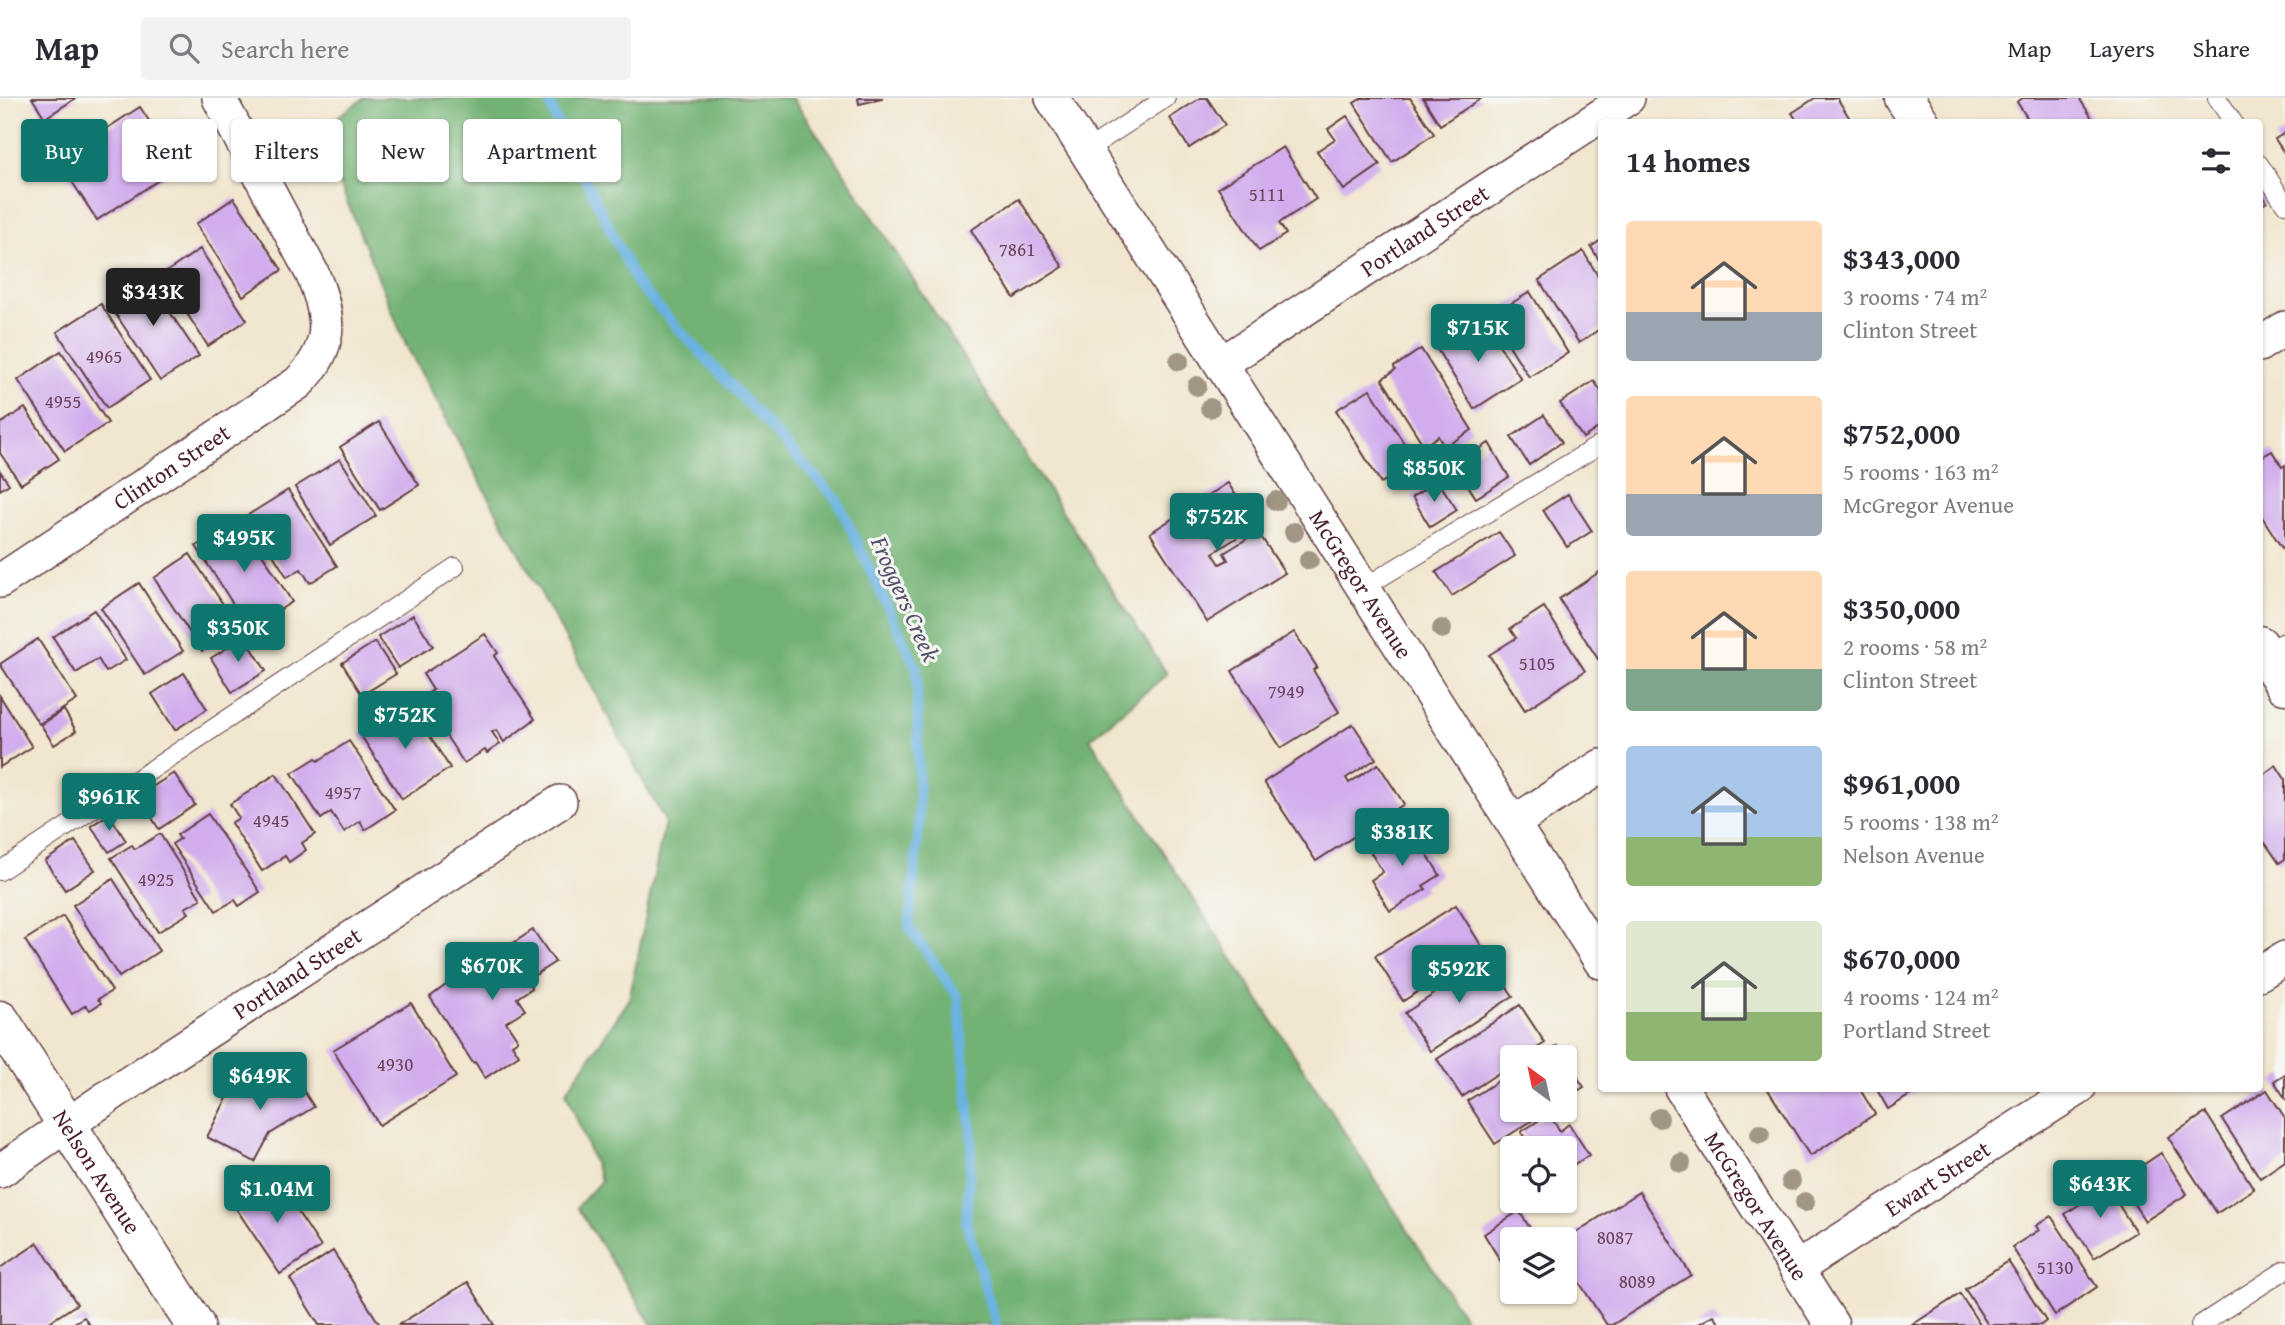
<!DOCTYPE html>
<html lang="en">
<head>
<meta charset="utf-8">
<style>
  body { margin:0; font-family:"Gentium Book Plus",serif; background:#f2f2f3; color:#2b2b33; height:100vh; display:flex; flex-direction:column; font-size:26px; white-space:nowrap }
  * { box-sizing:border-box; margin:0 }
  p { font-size:23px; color:#7c7c81 }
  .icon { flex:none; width:38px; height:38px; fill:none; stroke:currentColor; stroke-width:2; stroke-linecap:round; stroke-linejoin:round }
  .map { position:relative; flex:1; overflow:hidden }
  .sheet { position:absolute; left:1598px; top:21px; width:665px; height:973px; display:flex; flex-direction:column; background:#fff; border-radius:7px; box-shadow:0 2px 5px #0004 }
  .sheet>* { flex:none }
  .guide { position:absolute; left:21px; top:21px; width:665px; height:63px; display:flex; gap:14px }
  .needle { width:46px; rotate:327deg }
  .fabs { position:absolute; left:1500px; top:947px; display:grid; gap:14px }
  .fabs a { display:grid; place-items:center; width:77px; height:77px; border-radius:7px; background:#fff; box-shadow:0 2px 5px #0004; font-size:35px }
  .price { position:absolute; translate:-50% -60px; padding:0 16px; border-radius:7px; background:#0f766e; color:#fff; font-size:23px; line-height:46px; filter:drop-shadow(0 2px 4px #0008) }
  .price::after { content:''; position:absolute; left:50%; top:42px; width:21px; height:16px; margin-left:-10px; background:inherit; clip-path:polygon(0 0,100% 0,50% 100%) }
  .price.active { background:#222; color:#fff }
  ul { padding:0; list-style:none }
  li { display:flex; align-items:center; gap:21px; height:175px; padding:0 28px }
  li span { display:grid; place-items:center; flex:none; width:196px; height:140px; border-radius:7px; color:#555 }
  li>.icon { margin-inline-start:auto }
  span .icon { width:84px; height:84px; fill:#fffc; stroke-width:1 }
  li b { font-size:30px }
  h2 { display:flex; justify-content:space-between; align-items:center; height:84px; padding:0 28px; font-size:30px }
  .pill { padding:0 24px; border-radius:7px; background:#fff; box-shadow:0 2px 5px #0004; font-size:24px; line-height:63px }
  .pill.active { background:#0f766e; color:#fff }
  header { display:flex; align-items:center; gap:42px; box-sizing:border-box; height:98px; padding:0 35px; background:#fff; border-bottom:2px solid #e1e1e2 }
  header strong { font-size:33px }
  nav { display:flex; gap:38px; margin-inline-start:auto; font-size:24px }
  .search { width:490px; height:63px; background:#f2f2f3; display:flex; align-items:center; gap:18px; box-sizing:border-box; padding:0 24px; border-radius:7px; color:#7c7c81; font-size:26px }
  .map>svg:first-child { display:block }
</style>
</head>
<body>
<header>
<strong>Map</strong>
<div class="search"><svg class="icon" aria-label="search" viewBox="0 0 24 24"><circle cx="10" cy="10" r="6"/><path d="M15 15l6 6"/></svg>Search here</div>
<nav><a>Map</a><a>Layers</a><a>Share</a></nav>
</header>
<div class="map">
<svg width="2285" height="1227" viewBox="0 0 2285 1227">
  <rect width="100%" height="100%" fill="#f6f6f2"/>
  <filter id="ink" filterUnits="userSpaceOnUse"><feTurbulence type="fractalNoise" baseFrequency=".0143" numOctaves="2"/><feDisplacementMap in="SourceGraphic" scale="14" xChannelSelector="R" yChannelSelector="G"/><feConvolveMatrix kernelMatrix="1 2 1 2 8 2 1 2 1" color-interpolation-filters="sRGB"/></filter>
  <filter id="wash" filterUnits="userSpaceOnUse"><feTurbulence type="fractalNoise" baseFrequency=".00686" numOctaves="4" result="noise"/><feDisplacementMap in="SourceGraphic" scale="28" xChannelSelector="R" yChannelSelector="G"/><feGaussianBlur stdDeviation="1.57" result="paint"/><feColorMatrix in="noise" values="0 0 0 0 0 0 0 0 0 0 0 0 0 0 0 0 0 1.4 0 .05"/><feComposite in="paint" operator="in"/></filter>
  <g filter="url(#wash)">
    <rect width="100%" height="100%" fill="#f1e6ce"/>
    <path fill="#73b274" stroke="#5e6850" stroke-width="2" d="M 364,0 L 792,0 L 844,74 L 1167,576 L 1090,641 L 1469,1227 L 652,1227 L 577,1109 L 601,1083 L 566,994 L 629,902 L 665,723 L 406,247 L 318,33 Z"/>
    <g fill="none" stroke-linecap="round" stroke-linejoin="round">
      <path stroke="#6ab2e1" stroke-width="10" d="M 548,0 L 555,19 L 637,186 L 837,402 L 917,571 L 919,729 L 909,829 L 958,899 L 972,1042 L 966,1123 L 996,1227"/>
    </g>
    <g id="blocks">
      <g fill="#d2aded">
        <path d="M 32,0 L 76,0 L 45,20 Z"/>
        <path d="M 858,0 L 882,0 L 882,1 L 859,6 Z"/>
        <path d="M 1200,0 L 1207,0 L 1225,27 L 1189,50 L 1170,20 Z"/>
        <path d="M 1362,0 L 1410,0 L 1434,36 L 1392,64 L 1354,5 Z"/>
        <path d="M 1423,0 L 1482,0 L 1440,27 Z"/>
        <path d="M 1815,0 L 1837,0 L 1852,24 L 1798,24 L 1792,15 Z"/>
        <path d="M 2023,0 L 2079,0 L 2094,23 L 2030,24 L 2017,4 Z"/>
        <path d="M 140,9 L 179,69 L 97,122 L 58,62 Z"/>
        <path d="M 1347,18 L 1380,67 L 1344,92 L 1317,53 L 1335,41 L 1328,31 Z"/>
        <path d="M 2285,35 L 2285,56 L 2275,41 Z"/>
        <path d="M 1283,49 L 1316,101 L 1279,125 L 1286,136 L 1259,153 L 1218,90 Z"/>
        <path d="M 2259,91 L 2267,104 L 2259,109 Z"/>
        <path d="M 234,100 L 282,172 L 243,198 L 196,126 Z"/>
        <path d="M 1019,101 L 1063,169 L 1014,200 L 971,132 Z"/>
        <path d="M 1601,142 L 1601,165 L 1591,149 Z"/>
        <path d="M 200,151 L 247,222 L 208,248 L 162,177 Z"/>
        <path d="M 1583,153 L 1601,183 L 1601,230 L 1579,245 L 1539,182 Z"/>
        <path d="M 144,175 L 199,258 L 160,283 L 113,212 L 119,209 L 111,196 Z"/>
        <path d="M 1530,194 L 1568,255 L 1529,279 L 1497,228 L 1508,221 L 1502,211 Z"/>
        <path d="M 101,206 L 150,282 L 107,310 L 57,234 Z"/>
        <path d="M 1485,225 L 1521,281 L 1474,311 L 1435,248 L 1467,229 L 1470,234 Z"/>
        <path d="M 1421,251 L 1472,332 L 1444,349 L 1438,338 L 1424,348 L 1382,281 L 1395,272 L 1394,269 Z"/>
        <path d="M 61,253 L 108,325 L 65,353 L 18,282 Z"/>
        <path d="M 1594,283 L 1601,293 L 1601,328 L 1583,340 L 1560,305 Z"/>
        <path d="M 1370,291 L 1415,363 L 1381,385 L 1336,312 Z"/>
        <path d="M 25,310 L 59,361 L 21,386 L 0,355 L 0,326 Z"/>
        <path d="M 1544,317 L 1562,344 L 1529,367 L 1511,339 Z"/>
        <path d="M 379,324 L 419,387 L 380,412 L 340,349 Z"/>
        <path d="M 1489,345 L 1509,379 L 1476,400 L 1455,367 Z"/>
        <path d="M 2272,353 L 2282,369 L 2285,367 L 2285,448 L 2282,450 L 2259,414 L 2259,360 Z"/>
        <path d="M 340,361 L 376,418 L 330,447 L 295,389 Z"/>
        <path d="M 0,373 L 9,386 L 0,392 Z"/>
        <path d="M 1438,383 L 1457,412 L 1430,429 L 1412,399 Z"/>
        <path d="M 1228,385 L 1255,428 L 1213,455 L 1216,460 L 1220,466 L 1228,462 L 1224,455 L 1258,434 L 1285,475 L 1207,524 L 1150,435 Z"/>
        <path d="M 288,392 L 337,468 L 310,485 L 301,471 L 287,479 L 248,417 Z"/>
        <path d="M 1568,396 L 1592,433 L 1567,449 L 1543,412 Z"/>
        <path d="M 240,420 L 292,504 L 249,531 L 196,448 Z"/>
        <path d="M 1499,434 L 1515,458 L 1452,498 L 1436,474 Z"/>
        <path d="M 190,456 L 238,529 L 202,553 L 154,480 Z"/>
        <path d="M 1601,473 L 1601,558 L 1598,561 L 1559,501 Z"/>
        <path d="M 139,485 L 183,553 L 145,577 L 101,510 Z"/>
        <path d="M 1544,509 L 1585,573 L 1525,612 L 1489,557 L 1516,540 L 1510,531 Z"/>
        <path d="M 94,512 L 126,562 L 106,574 L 98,561 L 76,575 L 53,539 Z"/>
        <path d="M 413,517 L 433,548 L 398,570 L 378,539 Z"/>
        <path d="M 1294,534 L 1317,569 L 1313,572 L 1339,614 L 1281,650 L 1232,573 Z"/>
        <path d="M 485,536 L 498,555 L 494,558 L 535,621 L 504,644 L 496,632 L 492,634 L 500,646 L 487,655 L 485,652 L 464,665 L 421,600 L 433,592 L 423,576 Z"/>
        <path d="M 245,539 L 266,573 L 232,594 L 211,560 Z"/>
        <path d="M 38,541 L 77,602 L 39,626 L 0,566 Z"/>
        <path d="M 375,544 L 396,576 L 362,597 L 342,565 Z"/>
        <path d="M 184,575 L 207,611 L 175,632 L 152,596 Z"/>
        <path d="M 0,598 L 32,649 L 0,669 Z"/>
        <path d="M 409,605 L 450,670 L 402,701 L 360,636 Z"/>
        <path d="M 64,612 L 76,633 L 54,647 L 41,627 Z"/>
        <path d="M 1353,626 L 1376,661 L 1346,680 L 1349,685 L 1378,666 L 1404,706 L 1316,763 L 1264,684 Z"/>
        <path d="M 349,643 L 395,712 L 365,732 L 360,723 L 344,734 L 331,714 L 321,721 L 292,675 L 316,660 L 318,663 Z"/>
        <path d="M 2276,667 L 2285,681 L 2285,761 L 2279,765 L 2259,736 L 2259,680 Z"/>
        <path d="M 174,675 L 195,707 L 159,731 L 138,698 Z"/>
        <path d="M 276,676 L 315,736 L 302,745 L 306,752 L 289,764 L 285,758 L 262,773 L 231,725 L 239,720 L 230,706 Z"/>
        <path d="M 109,716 L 126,743 L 109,754 L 91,728 Z"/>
        <path d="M 208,716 L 260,794 L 239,808 L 235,802 L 216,813 L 172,746 L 180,741 L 177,737 Z"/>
        <path d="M 1409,727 L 1440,777 L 1423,788 L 1426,791 L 1390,813 L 1371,782 L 1383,774 L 1369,752 Z"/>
        <path d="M 160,736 L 201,801 L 185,810 L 189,815 L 158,834 L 111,760 L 132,747 L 135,751 Z"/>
        <path d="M 75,743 L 95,772 L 65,792 L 45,763 Z"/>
        <path d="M 113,781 L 159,853 L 119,879 L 73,807 Z"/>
        <path d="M 1456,807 L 1484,852 L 1403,903 L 1375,858 Z"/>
        <path d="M 63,818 L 112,893 L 98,901 L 101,905 L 90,912 L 86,907 L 72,916 L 25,842 Z"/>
        <path d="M 533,832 L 555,864 L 529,881 L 532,890 L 517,900 L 525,912 L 506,924 L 518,942 L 512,946 L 519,957 L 485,980 L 475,964 L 473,965 L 430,899 L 463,874 L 465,877 Z"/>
        <path d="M 1488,861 L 1513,898 L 1430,953 L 1405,915 Z"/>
        <path d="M 411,905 L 456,979 L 379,1027 L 333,952 Z"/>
        <path d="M 1520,907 L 1545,945 L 1523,959 L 1512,959 L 1512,966 L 1462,999 L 1437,961 Z"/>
        <path d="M 1557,948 L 1564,959 L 1541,959 Z"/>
        <path d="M 1564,960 L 1584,989 L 1564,1001 Z"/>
        <path d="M 285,964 L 314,1009 L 270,1036 L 255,1064 L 207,1039 L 227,1000 Z"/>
        <path d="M 1512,974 L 1512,1012 L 1549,1012 L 1495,1046 L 1467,1003 Z"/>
        <path d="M 2285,976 L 2285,1000 L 2274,983 Z"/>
        <path d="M 1767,990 L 1859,990 L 1875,1016 L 1810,1058 Z"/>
        <path d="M 1876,990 L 1921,990 L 1888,1011 Z"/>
        <path d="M 2267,992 L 2285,1020 L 2285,1063 L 2260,1080 L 2222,1021 Z"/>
        <path d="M 2206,1015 L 2254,1091 L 2217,1115 L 2168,1039 Z"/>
        <path d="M 1549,1016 L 1560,1033 L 1569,1026 L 1589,1057 L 1564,1073 L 1564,1050 L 1531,1050 L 1521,1034 Z"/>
        <path d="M 2161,1055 L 2187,1096 L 2145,1123 L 2119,1083 Z"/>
        <path d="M 274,1078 L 321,1149 L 280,1176 L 233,1106 Z"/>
        <path d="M 2102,1081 L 2136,1134 L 2094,1160 L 2065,1116 L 2080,1106 L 2075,1099 Z"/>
        <path d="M 1639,1094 L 1691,1177 L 1612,1227 L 1607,1227 L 1564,1161 L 1564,1142 Z"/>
        <path d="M 1519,1113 L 1537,1141 L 1512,1141 L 1512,1161 L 1503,1167 L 1484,1136 Z"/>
        <path d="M 2051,1118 L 2097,1189 L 2055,1217 L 2012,1149 L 2039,1132 L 2036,1128 Z"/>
        <path d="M 38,1145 L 77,1206 L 45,1227 L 0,1227 L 0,1170 Z"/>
        <path d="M 333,1153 L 380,1227 L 319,1227 L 290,1181 Z"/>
        <path d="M 2008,1163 L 2046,1223 L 2041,1227 L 1988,1227 L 1965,1191 Z"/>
        <path d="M 468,1184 L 494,1227 L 398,1227 Z"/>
        <path d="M 1960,1196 L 1980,1227 L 1912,1227 Z"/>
        <path d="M 1714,1217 L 1720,1227 L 1697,1227 Z"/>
        <path d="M 84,1219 L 90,1227 L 71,1227 Z"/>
      </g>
    </g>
  </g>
  <g filter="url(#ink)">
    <use href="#blocks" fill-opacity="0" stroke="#633d43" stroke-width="2"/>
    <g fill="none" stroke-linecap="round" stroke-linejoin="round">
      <defs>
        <g id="service">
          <path d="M 2217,0 L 2233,24"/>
          <path d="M 1085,53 L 1166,0"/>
          <path d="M 2259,66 L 2285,106"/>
          <path d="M 1363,490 L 1601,346"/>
          <path d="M 2259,555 L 2285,544"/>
          <path d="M 0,773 L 455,469"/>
          <path d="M 2200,1227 L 2285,1172"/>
        </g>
        <g id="minor">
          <path id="s1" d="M 1052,0 L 1601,864"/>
          <path d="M 2259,247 L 2285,230"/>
          <path id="s2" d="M 1222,265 L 1628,0"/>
          <path id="s3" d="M 0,483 L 298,285 C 334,249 331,220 312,175 L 219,0"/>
          <path d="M 1513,725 L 1601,668"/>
          <path d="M 2259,876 L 2285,860"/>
          <path id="s4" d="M 1681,990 L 1832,1227"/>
          <path id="s5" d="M 0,1073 L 115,994 L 560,704"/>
          <path id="s6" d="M 1796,1171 L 2079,990"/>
        </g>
        <g id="tertiary">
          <path d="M 1904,0 L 1920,24"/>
          <path d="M 2259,547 L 2285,587"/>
          <path id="s7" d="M 0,922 L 195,1227"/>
        </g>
      </defs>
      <use href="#service" stroke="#633d43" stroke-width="20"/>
      <use href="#minor" stroke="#633d43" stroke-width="36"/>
      <use href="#tertiary" stroke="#633d43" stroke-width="41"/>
      <use href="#service" stroke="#fff" stroke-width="18"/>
      <use href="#minor" stroke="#fff" stroke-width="33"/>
      <use href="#tertiary" stroke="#fff" stroke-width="38"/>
    </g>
    <g fill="#a19684">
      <circle cx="1179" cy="263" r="10"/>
      <circle cx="1197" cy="288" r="10"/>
      <circle cx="1210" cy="310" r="10"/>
      <circle cx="1276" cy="403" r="10"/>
      <circle cx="1294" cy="434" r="10"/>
      <circle cx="1309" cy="462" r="10"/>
      <circle cx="1442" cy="531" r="10"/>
      <circle cx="1659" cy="1020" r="10"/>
      <circle cx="1760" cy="1036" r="10"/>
      <circle cx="1681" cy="1065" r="10"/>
      <circle cx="1791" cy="1083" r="10"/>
      <circle cx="1805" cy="1104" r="10"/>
    </g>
  </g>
  <g text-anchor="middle" stroke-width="6" stroke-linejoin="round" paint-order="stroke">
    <g font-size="19" fill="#6c425c">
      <text x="1267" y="103">5111</text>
      <text x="1017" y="158">7861</text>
      <text x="104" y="265">4965</text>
      <text x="63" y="310">4955</text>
      <text x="1537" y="572">5105</text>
      <text x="1286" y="600">7949</text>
      <text x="343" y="701">4957</text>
      <text x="271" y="729">4945</text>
      <text x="156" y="788">4925</text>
      <text x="395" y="973">4930</text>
      <text x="1615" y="1146">8087</text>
      <text x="2055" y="1176">5130</text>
      <text x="1637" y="1190">8089</text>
    </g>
    <g font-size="23" fill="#4a1f2b" stroke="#f6f6f2">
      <text dy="8" stroke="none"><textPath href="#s2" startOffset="242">Portland Street</textPath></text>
      <text dy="8" stroke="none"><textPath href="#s3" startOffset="206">Clinton Street</textPath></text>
      <text dy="8" stroke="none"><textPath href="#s1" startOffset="576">McGregor Avenue</textPath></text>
      <text dy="8" stroke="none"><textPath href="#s5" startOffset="357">Portland Street</textPath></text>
      <text dy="8" stroke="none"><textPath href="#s7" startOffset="180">Nelson Avenue</textPath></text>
      <text dy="8" stroke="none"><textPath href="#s6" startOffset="168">Ewart Street</textPath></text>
      <text dy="8" stroke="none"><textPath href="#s4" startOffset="140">McGregor Avenue</textPath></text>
    </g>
    <g font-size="24" font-style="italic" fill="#55526b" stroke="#f6f6f2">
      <text transform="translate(905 501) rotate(66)" y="8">Froggers Creek</text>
    </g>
  </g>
</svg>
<div class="fabs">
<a><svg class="needle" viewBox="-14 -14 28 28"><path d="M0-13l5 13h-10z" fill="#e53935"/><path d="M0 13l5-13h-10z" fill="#7c7c81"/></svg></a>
<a><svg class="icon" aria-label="locate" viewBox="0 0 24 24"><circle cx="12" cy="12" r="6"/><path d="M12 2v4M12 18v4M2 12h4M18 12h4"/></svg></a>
<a><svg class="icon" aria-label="layers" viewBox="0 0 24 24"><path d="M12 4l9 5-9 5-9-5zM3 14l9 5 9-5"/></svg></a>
</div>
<b class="price active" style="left:153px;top:230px">$343K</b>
<b class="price" style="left:1478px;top:266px">$715K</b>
<b class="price" style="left:1434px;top:406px">$850K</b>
<b class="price" style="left:1217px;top:455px">$752K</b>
<b class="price" style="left:244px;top:476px">$495K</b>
<b class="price" style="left:238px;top:566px">$350K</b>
<b class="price" style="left:405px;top:653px">$752K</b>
<b class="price" style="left:109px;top:735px">$961K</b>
<b class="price" style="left:1402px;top:770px">$381K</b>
<b class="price" style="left:492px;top:904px">$670K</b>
<b class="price" style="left:1459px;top:907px">$592K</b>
<b class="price" style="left:260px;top:1014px">$649K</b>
<b class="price" style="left:2100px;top:1122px">$643K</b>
<b class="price" style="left:277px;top:1127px">$1.04M</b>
<div class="guide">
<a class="pill active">Buy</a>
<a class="pill">Rent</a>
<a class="pill">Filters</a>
<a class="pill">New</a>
<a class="pill">Apartment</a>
</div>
<section class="sheet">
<h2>14 homes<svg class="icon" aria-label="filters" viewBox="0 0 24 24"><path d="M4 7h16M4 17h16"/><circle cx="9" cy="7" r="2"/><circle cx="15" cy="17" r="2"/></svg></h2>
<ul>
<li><span style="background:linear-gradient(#ffd9b3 65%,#9aa5b1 0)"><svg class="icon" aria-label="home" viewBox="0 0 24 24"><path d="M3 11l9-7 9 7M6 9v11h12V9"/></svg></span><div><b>$343,000</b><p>3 rooms · 74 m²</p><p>Clinton Street</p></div></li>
<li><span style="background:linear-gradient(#ffd9b3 70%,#9aa5b1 0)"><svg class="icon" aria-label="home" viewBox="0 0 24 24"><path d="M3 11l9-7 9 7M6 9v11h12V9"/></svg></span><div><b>$752,000</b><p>5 rooms · 163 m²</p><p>McGregor Avenue</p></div></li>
<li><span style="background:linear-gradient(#ffd9b3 70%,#7fa58c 0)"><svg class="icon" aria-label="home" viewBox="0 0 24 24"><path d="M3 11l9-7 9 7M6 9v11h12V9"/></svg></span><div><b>$350,000</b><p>2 rooms · 58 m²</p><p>Clinton Street</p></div></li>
<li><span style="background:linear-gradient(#a9c7e8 65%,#8fb573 0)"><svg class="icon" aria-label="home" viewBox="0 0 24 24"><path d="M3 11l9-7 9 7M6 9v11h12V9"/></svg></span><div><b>$961,000</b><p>5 rooms · 138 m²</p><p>Nelson Avenue</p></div></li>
<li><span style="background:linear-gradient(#dfe7d0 65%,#8fb573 0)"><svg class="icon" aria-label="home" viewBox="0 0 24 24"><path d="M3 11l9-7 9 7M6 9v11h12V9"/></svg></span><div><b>$670,000</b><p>4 rooms · 124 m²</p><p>Portland Street</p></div></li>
</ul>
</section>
</div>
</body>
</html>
